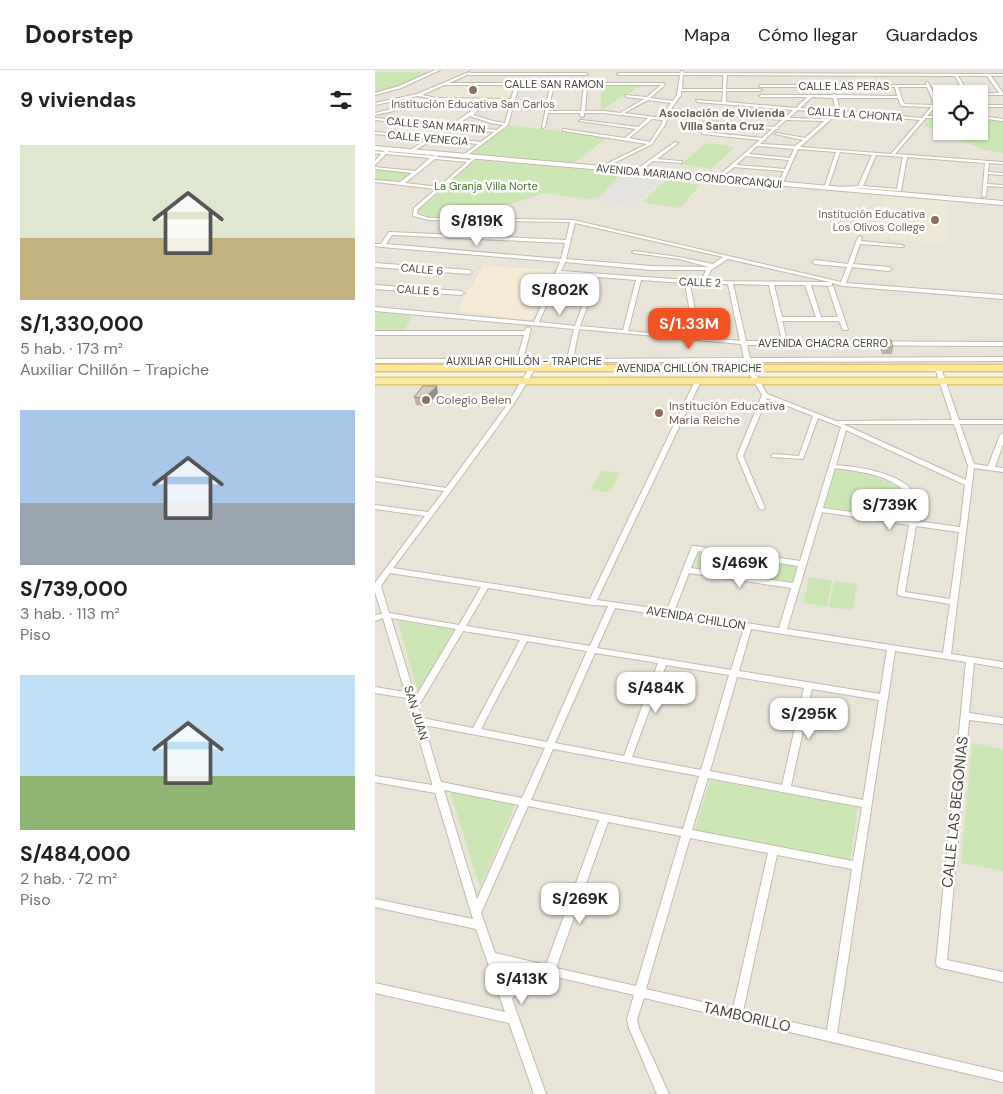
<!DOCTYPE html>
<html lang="es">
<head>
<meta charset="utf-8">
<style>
  body { margin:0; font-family:"DM Sans",sans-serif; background:#f2f2f2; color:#202124; height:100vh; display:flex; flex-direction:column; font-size:19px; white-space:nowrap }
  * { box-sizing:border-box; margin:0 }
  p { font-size:16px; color:#757577 }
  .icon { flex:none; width:28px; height:28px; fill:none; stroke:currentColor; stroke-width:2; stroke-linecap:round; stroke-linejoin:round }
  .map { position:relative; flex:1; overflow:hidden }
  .side { display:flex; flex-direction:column; background:#fff; width:375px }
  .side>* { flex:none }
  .buttons { position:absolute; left:558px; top:15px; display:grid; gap:10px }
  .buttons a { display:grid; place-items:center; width:55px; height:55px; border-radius:0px; background:#fff; box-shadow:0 1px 4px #0004; font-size:25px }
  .price { position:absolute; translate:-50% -42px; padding:0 11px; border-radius:10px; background:#fff; color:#222; font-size:16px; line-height:32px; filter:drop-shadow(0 1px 2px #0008) }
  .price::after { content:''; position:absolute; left:50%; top:30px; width:15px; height:11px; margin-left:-8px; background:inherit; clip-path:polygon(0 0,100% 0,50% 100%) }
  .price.active { background:#f35223; color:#fff }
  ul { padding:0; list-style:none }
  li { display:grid; align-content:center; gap:10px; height:265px; padding:0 20px }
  li span { display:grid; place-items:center; height:155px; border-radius:0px; color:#555 }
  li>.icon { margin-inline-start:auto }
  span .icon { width:90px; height:90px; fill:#fffc; stroke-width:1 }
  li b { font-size:21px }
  h2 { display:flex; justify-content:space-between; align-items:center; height:60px; padding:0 20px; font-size:21px }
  header { display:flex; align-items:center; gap:30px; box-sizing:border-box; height:70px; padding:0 25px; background:#fff; border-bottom:1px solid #e0e0e0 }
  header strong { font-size:24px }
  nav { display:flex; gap:28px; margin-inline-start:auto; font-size:18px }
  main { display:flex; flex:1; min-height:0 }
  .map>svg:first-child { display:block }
</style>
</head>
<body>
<header>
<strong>Doorstep</strong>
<nav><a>Mapa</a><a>Cómo llegar</a><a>Guardados</a></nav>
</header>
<main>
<section class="side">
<h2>9 viviendas<svg class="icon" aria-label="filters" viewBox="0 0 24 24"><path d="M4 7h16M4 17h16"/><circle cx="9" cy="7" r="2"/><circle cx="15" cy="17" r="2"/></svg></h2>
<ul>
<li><span style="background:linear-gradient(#dfe7d0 60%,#c2b280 0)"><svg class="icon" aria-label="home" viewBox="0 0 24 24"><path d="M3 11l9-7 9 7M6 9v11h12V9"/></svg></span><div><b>S/1,330,000</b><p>5 hab. · 173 m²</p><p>Auxiliar Chillón - Trapiche</p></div></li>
<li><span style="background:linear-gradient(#a9c7e8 60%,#9aa5b1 0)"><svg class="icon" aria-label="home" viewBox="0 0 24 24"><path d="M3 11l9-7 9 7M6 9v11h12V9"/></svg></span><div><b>S/739,000</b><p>3 hab. · 113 m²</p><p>Piso</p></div></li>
<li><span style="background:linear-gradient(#bfe0f5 65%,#8fb573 0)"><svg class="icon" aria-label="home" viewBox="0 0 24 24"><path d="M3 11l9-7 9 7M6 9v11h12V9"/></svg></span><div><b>S/484,000</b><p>2 hab. · 72 m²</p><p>Piso</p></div></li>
</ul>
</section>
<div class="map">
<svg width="628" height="1024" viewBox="0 0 628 1024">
  <rect width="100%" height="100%" fill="#f4f2ea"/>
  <g fill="#e8e4d8" fill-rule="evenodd">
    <path d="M 0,0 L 628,0 L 628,293 L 0,294 ZM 566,24 L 604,24 L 604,61 L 566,61 Z"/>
    <path d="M 628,311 L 628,1024 L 0,1024 L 0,312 Z"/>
  </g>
  <path fill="#f5ead6" d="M 108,196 L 179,200 L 156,250 L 82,241 Z"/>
  <g fill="#ede8d5">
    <path d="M 71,16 L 137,16 L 133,28 L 65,28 L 49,25 Z"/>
    <path d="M 509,125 L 573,130 L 571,175 L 502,167 Z"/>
  </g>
  <g fill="#cce7b4">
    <path d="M 0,2 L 58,2 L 24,16 L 0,23 Z"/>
    <path d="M 226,15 L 267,15 L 226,40 Z"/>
    <path d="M 555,48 L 566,48 L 566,61 L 604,61 L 604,49 L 628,51 L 628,83 L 608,79 L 549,55 Z"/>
    <path d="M 134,55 L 233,67 L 198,94 L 95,85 Z"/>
    <path d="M 332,73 L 360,77 L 336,99 L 306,94 Z"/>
    <path d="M 101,90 L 247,103 L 226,126 L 214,129 L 169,123 L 92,148 L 58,148 L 44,142 L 45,139 Z"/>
    <path d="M 0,99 L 35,103 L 24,112 L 0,109 Z"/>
    <path d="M 290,110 L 325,115 L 305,138 L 268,132 Z"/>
    <path d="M 0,242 L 37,246 L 30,260 L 0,260 Z"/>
    <path d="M 227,400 L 245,403 L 235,422 L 216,420 Z"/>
    <path d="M 460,400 C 478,402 527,409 534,429 C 537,435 534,443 533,449 L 450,437 Z"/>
    <path d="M 325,481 L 422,495 L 418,512 L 320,497 Z"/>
    <path d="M 434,507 L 457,511 L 452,537 L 428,533 Z"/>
    <path d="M 459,511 L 482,514 L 478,540 L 454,537 Z"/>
    <path d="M 23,551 L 79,560 L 43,622 Z"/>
    <path d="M 597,673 L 628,679 L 628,801 L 586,793 Z"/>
    <path d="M 335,710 L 483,737 L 475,790 L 320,760 Z"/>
    <path d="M 75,722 L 140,735 L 105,817 Z"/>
  </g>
  <path fill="#e3e2de" d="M 247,103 L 289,106 L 260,136 L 222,130 Z"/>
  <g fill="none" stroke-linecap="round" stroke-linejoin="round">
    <defs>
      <g id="minor">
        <path d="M 60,0 L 65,0 L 26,18 L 0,25 L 0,23 L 24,16 Z"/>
        <path d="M 306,1 L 308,1 L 309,3 L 628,4 L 628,6 L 616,6 L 628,23 L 628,25 L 604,25 L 602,24 L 624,23 L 612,6 L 583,6 L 594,24 L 590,24 L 580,6 L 352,5 L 351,19 L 385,19 L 387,20 L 385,21 L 351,21 L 351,32 L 421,38 L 432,27 L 386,27 L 384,26 L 386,25 L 457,25 L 459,24 L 461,25 L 522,26 L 520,17 L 384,17 L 385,15 L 551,15 L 551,12 L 553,12 L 563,33 L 562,35 L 566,35 L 566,37 L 560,37 L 552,46 L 566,46 L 566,48 L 550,48 L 550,50 L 549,50 L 520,84 L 628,92 L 628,94 L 614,93 L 613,102 L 628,103 L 628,105 L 613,104 L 612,114 L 628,115 L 628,117 L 612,116 L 611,126 L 607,127 L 610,93 L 532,87 L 526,121 L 485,118 L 465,119 L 463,118 L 463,117 L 483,116 L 497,85 L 465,82 L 453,118 L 451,119 L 449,118 L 461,82 L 423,79 L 407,115 L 403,114 L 409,101 L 359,97 L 343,110 L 341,110 L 341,108 L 385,70 L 327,64 L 331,44 L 295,41 L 290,55 L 277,74 L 225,100 L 223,99 L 223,98 L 272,74 L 189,61 L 188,61 L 188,59 L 250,68 L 261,59 L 204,51 L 206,50 L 263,57 L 273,48 L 229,43 L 209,43 L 209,46 L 207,47 L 205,46 L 205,43 L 173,43 L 170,57 L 167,58 L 175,15 L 144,15 L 133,55 L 90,87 L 87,86 L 103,74 L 58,70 L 36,82 L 34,81 L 35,80 L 53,69 L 0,64 L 0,62 L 56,67 L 72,57 L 0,50 L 0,48 L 76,55 L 99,39 L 103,31 L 63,30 L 56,33 L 0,45 L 0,43 L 59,29 L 43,26 L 0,35 L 0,33 L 42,24 L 94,2 L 96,3 L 211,3 L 213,4 L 211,5 L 92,5 L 74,13 L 209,13 L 209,10 L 211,9 L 213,10 L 212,13 L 289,13 L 290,15 L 275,28 L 298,31 L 302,25 L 305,5 L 244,5 L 242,4 L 244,3 L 305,3 ZM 308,5 L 348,5 L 348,19 L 307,19 ZM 69,15 L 140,15 L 136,29 L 62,28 L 47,25 ZM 179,15 L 209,15 L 206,41 L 173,41 ZM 212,15 L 286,15 L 272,27 L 250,25 L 251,27 L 269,29 L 245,43 L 229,41 L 210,41 ZM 523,17 L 552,17 L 559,33 L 558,35 L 529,34 ZM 306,21 L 348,21 L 347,32 L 321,30 L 322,32 L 418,40 L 410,48 L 296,39 L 306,25 ZM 437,27 L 458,28 L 461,41 L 425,38 ZM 462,28 L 523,28 L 526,36 L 556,37 L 547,48 L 465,41 ZM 273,30 L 296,33 L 291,40 L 288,48 L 249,43 ZM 107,31 L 136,31 L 130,53 L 118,51 L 98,45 L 103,40 ZM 423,40 L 458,43 L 452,49 L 414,48 ZM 463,43 L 545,50 L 516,84 L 425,77 ZM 335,44 L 407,50 L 399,57 L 333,51 ZM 95,46 L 116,53 L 128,55 L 122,60 L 80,56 ZM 277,49 L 288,50 L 286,55 L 275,72 L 254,68 ZM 411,50 L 413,50 L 449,51 L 430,68 L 402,63 L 400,64 L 428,70 L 420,76 L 385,74 L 389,70 L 391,70 L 391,68 L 401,59 L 403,59 L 403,57 ZM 332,53 L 397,59 L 387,68 L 330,62 ZM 77,58 L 119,62 L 106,72 L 61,67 ZM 382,76 L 383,76 L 419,79 L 415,88 L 374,84 ZM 501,85 L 528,87 L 522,119 L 488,116 ZM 371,86 L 414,90 L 410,99 L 361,95 Z"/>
        <rect x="604" y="35" width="24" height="2"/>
        <path d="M 604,44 L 606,46 L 628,49 L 628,51 L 604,48 Z"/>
        <path d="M 300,72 L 303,73 L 282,89 L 305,91 L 307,91 L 307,93 L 278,91 L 263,103 L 259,103 L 259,101 Z"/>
        <path d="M 11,79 L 13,79 L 13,82 L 58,86 L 61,85 L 63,87 L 95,90 L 99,86 L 102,87 L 43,139 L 42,144 L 54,148 L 198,150 L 466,212 L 472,197 L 440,194 L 437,192 L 440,190 L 473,194 L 483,167 L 485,166 L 487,167 L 486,171 L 527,175 L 529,176 L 527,177 L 485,174 L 478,194 L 514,197 L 517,199 L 514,201 L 477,197 L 471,213 L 628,225 L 628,229 L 468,216 L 457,213 L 457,215 L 455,216 L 436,215 L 446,247 L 463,247 L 453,217 L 458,216 L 473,259 L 472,260 L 468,260 L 464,251 L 407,251 L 412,271 L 628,272 L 628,276 L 372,275 L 375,288 L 628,287 L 628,291 L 375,292 L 377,298 L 392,324 L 461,351 L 577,350 L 560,298 L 563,296 L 566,298 L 584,350 L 628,350 L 628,354 L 585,354 L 599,394 L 613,396 L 625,365 L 628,363 L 628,374 L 620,397 L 628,398 L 628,402 L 599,398 L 576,584 L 628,592 L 628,598 L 599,593 L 594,643 L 628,648 L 628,654 L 594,650 L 572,890 L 628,902 L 628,912 L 566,898 L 562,896 L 561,893 L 591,592 L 520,581 L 462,963 L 628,1002 L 628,1012 L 269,928 L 262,949 L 264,958 L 294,1024 L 282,1024 L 254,958 L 252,949 L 259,925 L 173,905 C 158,909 146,916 137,929 L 171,1024 L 159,1024 L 134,953 L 0,923 L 0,913 L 130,942 L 101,859 L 0,837 L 0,829 L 98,849 L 60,723 L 0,712 L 0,706 L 57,715 L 57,713 L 32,628 L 0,623 L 0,617 L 30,622 L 8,548 L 0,551 L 0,545 L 7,544 L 0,522 L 0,513 L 50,446 L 0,439 L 0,435 L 53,442 L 69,421 L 0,411 L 0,407 L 71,418 L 130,338 L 155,297 L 159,297 L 160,298 C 145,327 126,352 107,378 C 78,419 48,458 18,498 L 215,529 L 320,311 L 323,309 L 325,310 L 326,311 L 222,530 L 292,540 L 317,476 L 320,476 L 425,491 L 466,357 L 443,348 L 428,389 L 397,387 L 396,386 L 397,385 L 399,384 L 424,386 L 438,346 L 392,328 L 368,386 L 390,438 L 387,440 L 384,438 L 362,386 L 387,325 L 371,298 L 370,292 L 197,292 L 196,295 L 194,296 L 191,294 L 192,292 L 0,293 L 0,289 L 142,289 L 149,265 L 0,265 L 0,261 L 150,261 L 151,258 L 153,257 L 156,259 L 148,289 L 192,289 L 199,259 L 0,241 L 0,237 L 159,252 L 185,192 L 7,177 L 0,176 L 0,174 L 6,174 L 14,162 L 16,162 L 191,170 L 195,152 L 54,150 L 38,146 L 39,138 L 61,119 L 0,112 L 0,110 L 25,112 L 37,103 L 0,99 L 0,97 L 40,101 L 55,88 L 11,84 L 0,95 L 0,91 L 6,84 L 0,83 L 0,81 L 8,82 ZM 60,89 L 92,92 L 64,117 L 30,113 ZM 200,153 L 348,187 L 338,194 L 304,187 L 259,181 L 257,182 L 259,183 L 304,189 L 334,197 L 333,197 L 276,196 L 191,189 ZM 17,165 L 190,173 L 186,189 L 11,174 ZM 353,189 L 455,212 L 331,211 L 336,200 ZM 190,192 L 276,200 L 331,200 L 326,211 L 186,201 ZM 185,204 L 218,206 L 200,256 L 164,252 ZM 223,207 L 261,210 L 248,260 L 205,256 ZM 266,210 L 310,213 L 319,267 L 253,261 ZM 315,214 L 353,214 L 365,271 L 325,267 ZM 358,214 L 394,215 L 407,271 L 371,271 ZM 399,215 L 430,215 L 441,247 L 407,247 ZM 204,259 L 366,274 L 369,288 L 198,289 ZM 468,354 L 579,354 L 593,396 L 591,410 ZM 471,360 L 590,415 L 585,457 L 541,451 L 544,431 C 542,428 541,424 538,421 C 522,402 484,397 461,395 ZM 460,398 C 487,402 522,405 538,431 L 534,450 L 448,438 ZM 447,442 L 534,455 L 522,524 L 526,526 L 575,534 L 568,583 L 412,559 ZM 541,456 L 584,462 L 575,529 L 530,522 ZM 323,481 L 423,496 L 418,513 L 316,498 ZM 15,503 L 106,517 L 84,555 L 14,543 L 6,516 ZM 314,503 L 416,518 L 404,558 L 299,542 ZM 113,518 L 217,535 L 233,536 L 215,576 L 91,556 ZM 240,538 L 369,558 L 356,600 L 222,578 ZM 16,548 L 81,559 L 40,628 L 40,626 ZM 376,559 L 512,580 L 505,624 L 364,601 ZM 88,561 L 145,570 L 98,658 L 47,648 L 43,637 ZM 152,571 L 212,581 L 172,672 L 106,659 ZM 220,583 L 283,593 L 249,686 L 180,673 ZM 291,595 L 354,605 L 326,700 L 257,687 ZM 362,607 L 429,618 L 407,715 L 335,701 ZM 437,619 L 504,630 L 488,730 L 416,716 ZM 49,655 L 170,678 L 147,728 L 66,712 ZM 178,679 L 324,706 L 308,759 L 156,730 ZM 333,708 L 487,737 L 478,791 L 317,760 ZM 69,720 L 144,735 L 102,829 ZM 153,736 L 224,750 L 171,895 L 120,883 L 106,843 ZM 233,752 L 306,766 L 261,916 L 181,898 ZM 315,768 L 393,783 L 358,939 L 271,919 ZM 402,785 L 477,799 L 452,960 L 368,941 ZM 124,893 L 156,901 L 141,909 L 133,918 Z"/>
        <path d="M 0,193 L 94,200 L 97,202 L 94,204 L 0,197 Z"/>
        <path d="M 0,215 L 86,221 L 89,223 L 86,225 L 0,219 Z"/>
      </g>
      <path id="tertiary" d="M 0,76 L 628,131 L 628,135 L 0,80 Z"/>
      <g id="primary">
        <rect x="0" y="295" width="628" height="6"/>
        <rect x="0" y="308" width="628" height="6"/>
      </g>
    </defs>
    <use href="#minor" stroke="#c0bbad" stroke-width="2"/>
    <use href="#tertiary" stroke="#c0bbad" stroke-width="2"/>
    <use href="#primary" stroke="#e0c66c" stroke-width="3"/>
    <use href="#minor" fill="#fff" fill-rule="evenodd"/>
    <use href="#tertiary" fill="#fff" fill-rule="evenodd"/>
    <use href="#primary" fill="#fbe79d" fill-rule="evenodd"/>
  </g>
  <g fill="#b8b2a5">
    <path d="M 506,270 L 518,277 L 517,284 L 507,284 L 505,277 Z"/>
    <path d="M 63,324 L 51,336 L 41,335 L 39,327 Z"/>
  </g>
  <path fill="#969186" d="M 62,316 L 63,324 L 51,336 L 49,328 Z"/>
  <g fill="#d6cfc0" stroke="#969186">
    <path d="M 506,270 L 516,270 L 518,277 L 508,277 Z"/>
    <path d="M 48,316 L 62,316 L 49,328 L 39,327 Z"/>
  </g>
  <g fill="#8d6e63" stroke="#fff" stroke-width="2">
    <circle cx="98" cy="20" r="5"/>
    <circle cx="560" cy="150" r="5"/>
    <circle cx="51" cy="330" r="5"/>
    <circle cx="284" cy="343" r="5"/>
  </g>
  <g text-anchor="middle" stroke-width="5" stroke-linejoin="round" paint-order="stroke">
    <g font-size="11" fill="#484338" stroke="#fff">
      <text x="179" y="18">CALLE SAN RAMON</text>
      <text x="469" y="20">CALLE LAS PERAS</text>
      <text transform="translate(480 44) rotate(4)" y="4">CALLE LA CHONTA</text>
      <text transform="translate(61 55) rotate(5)" y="4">CALLE SAN MARTIN</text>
      <text transform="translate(53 68) rotate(5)" y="4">CALLE VENECIA</text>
      <text transform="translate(314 106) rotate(5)" y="4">AVENIDA MARIANO CONDORCANQUI</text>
      <text transform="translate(47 199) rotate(5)" y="4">CALLE 6</text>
      <text transform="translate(325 212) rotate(2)" y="4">CALLE 2</text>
      <text transform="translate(43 220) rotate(4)" y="4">CALLE 5</text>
      <text x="448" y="277">AVENIDA CHACRA CERRO</text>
      <text x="149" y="295">AUXILIAR CHILLÓN - TRAPICHE</text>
      <text x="314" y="302">AVENIDA CHILLÓN TRAPICHE</text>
    </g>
    <g font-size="11" fill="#785e54" stroke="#fff">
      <text x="98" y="38">Institución Educativa San Carlos</text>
      <text x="550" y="148" text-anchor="end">Institución Educativa<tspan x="550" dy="13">Los Olivos College</tspan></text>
    </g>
    <g font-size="11" font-weight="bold" fill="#6b6250" stroke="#fff">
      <text x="347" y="47">Asociación de Vivienda<tspan x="347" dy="13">Villa Santa Cruz</tspan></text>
    </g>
    <g font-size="11" fill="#44792d" stroke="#fff">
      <text x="111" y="120">La Granja Villa Norte</text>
    </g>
    <g font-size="12" fill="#785e54" stroke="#fff" text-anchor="start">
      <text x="61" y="334">Colegio Belen</text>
      <text x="294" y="340">Institución Educativa<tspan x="294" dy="14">Maria Reiche</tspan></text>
    </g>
    <g font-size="12" fill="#484338" stroke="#fff">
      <text transform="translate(321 548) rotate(9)" y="4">AVENIDA CHILLON</text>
      <text transform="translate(41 643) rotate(73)" y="4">SAN JUAN</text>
    </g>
    <g font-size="15" fill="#484338" stroke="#fff">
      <text transform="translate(580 742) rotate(-84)" y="5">CALLE LAS BEGONIAS</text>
      <text transform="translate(372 947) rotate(13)" y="5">TAMBORILLO</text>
    </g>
  </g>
</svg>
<div class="buttons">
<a><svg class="icon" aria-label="locate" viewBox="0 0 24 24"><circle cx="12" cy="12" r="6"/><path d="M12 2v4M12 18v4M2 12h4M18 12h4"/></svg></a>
</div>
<b class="price" style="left:102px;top:177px">S/819K</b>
<b class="price" style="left:185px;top:246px">S/802K</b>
<b class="price active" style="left:314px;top:280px">S/1.33M</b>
<b class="price" style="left:515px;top:461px">S/739K</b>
<b class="price" style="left:365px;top:519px">S/469K</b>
<b class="price" style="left:281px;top:644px">S/484K</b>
<b class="price" style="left:434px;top:670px">S/295K</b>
<b class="price" style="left:205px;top:855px">S/269K</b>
<b class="price" style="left:147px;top:935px">S/413K</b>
</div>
</main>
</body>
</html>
